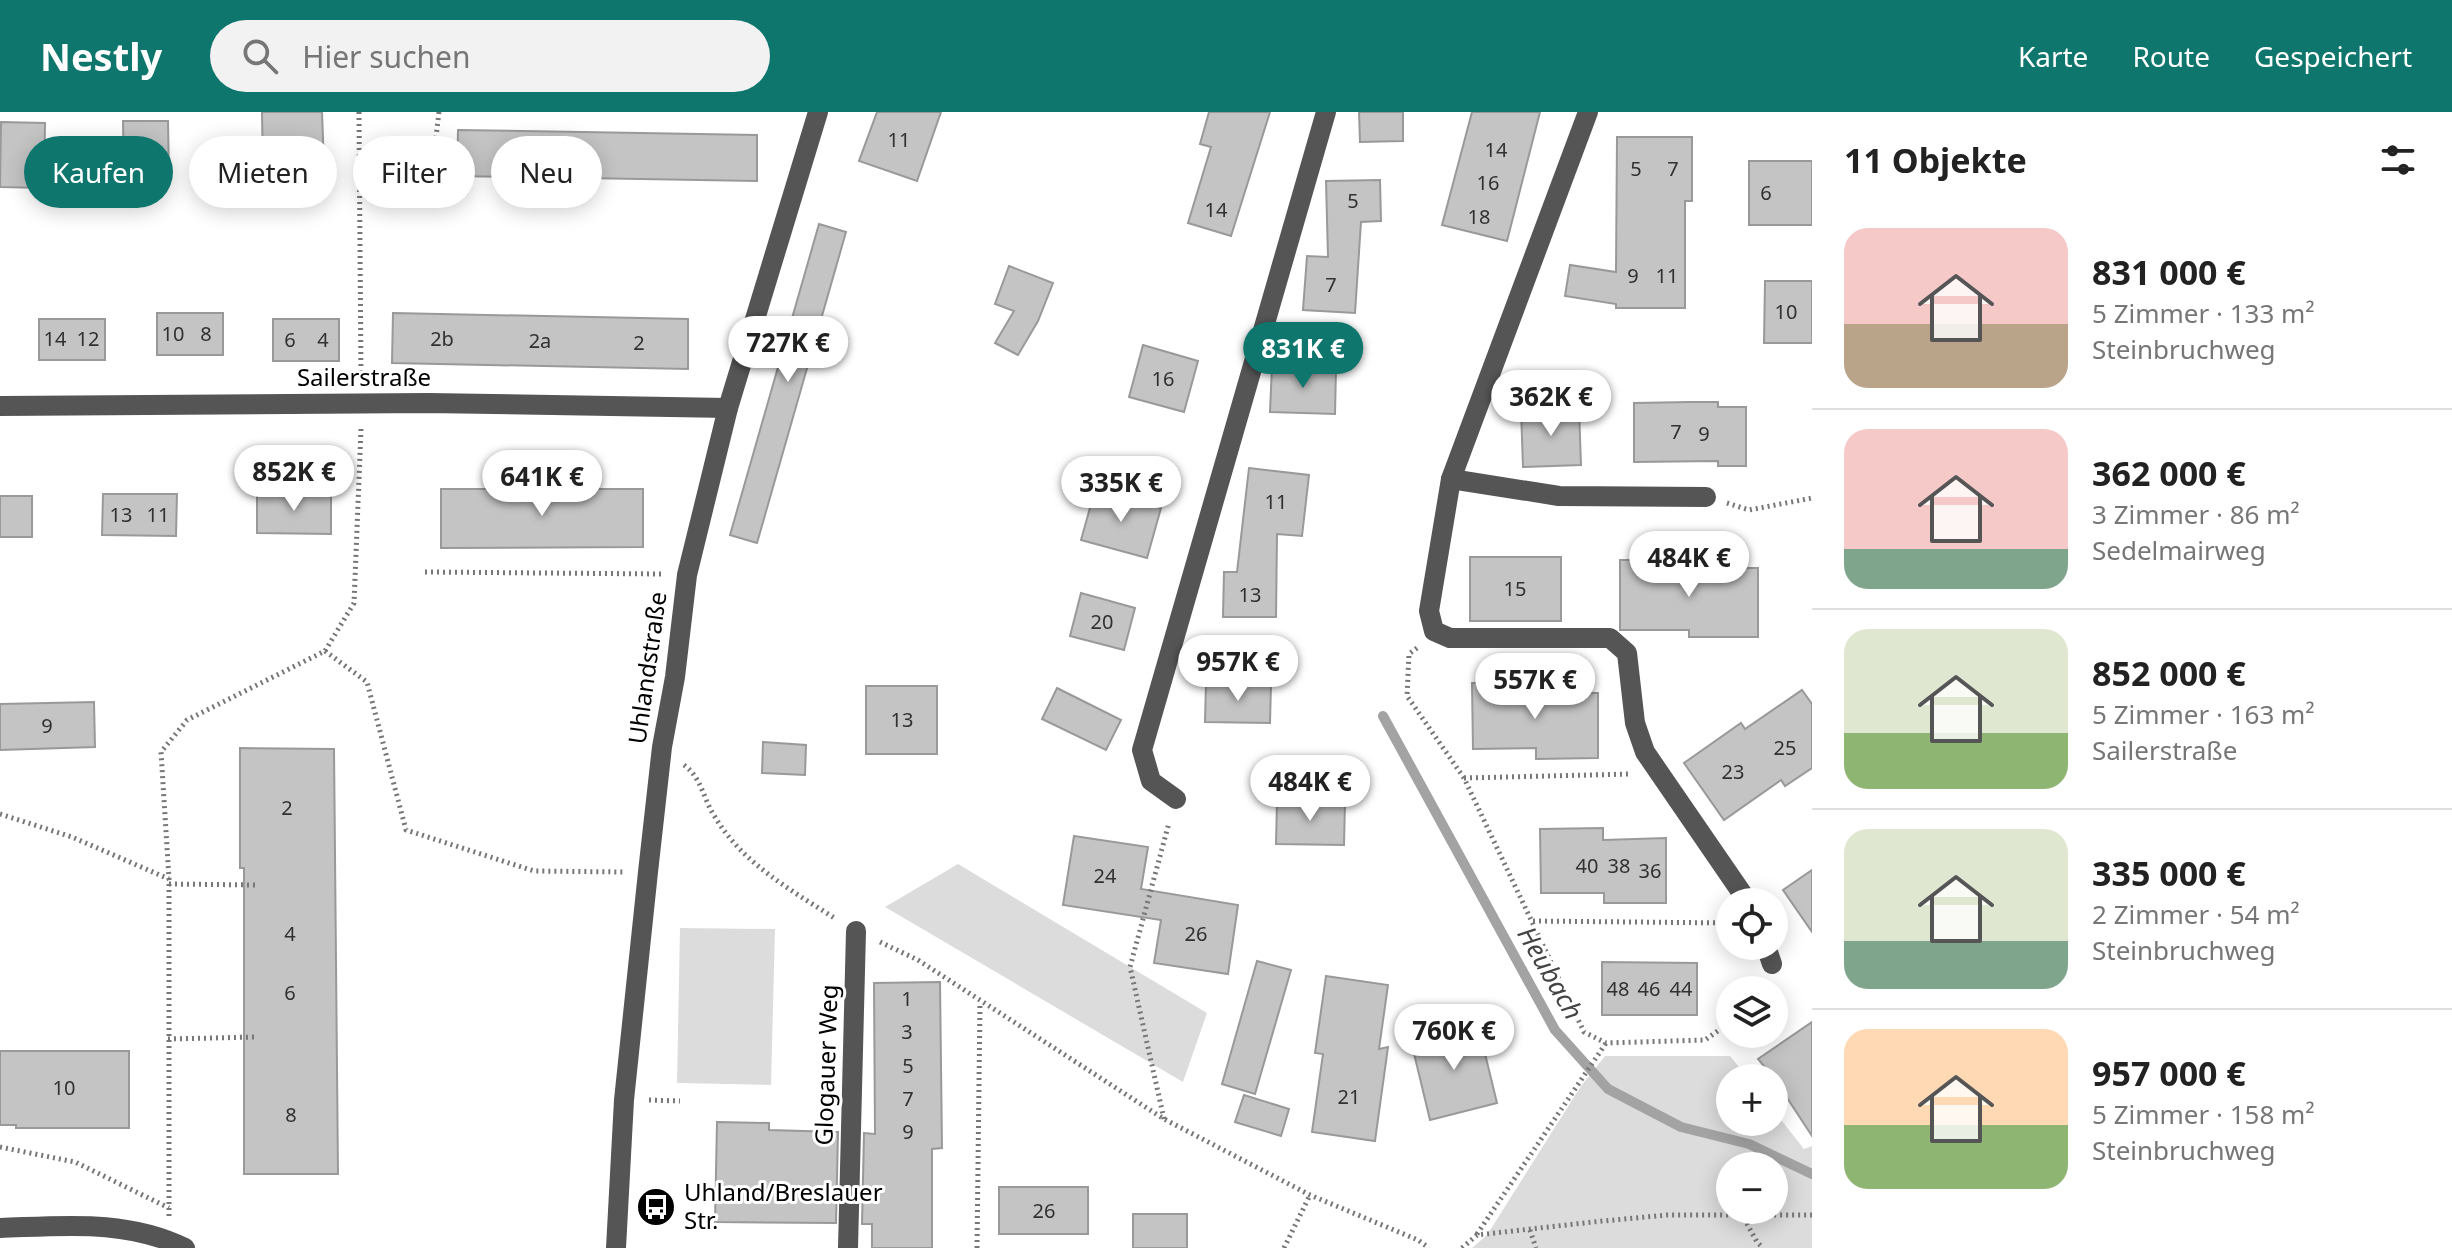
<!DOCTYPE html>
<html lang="de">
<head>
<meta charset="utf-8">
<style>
  body { margin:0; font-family:"Noto Sans",sans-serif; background:#f2f2f2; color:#222; height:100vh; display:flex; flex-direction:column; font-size:30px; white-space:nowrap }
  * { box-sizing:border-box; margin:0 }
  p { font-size:26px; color:#767676 }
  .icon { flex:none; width:44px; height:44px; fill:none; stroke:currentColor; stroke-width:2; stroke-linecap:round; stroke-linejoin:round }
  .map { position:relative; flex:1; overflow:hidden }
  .side { display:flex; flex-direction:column; background:#fff; width:640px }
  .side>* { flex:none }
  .guide { position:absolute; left:24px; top:24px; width:760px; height:72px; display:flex; gap:16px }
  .controls { position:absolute; left:1716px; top:776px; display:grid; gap:16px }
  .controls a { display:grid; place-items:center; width:72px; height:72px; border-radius:50%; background:#fff; box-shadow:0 4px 20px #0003; font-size:40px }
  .price { position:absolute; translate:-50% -68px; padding:0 18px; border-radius:28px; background:#fff; color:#222; font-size:26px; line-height:52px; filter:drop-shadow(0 2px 4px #0008) }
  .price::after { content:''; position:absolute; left:50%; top:48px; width:24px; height:18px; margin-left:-12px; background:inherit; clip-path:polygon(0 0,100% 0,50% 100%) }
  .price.selected { background:#0f766e; color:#fff }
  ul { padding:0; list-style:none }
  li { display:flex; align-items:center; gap:24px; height:200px; padding:0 32px }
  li+li { border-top:2px solid #e0e0e0 }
  li span { display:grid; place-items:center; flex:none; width:224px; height:160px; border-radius:24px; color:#555 }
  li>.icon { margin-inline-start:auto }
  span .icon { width:96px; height:96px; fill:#fffc; stroke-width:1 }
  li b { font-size:34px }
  h2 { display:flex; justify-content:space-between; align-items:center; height:96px; padding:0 32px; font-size:34px }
  .chip { padding:0 28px; border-radius:36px; background:#fff; box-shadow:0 4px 20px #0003; font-size:28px; line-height:72px }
  .chip.selected { background:#0f766e; color:#fff }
  header { display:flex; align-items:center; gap:48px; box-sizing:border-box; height:112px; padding:0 40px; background:#0f766e; color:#fff }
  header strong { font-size:38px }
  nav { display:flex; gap:44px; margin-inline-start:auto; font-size:28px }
  .search { width:560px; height:72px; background:#f2f2f2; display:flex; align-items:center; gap:20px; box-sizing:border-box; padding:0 28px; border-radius:44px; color:#767676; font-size:30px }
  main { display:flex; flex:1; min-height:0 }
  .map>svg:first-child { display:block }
</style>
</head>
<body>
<header>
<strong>Nestly</strong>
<div class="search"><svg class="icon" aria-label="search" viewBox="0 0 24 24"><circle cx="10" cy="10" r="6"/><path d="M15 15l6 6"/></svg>Hier suchen</div>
<nav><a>Karte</a><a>Route</a><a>Gespeichert</a></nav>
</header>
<main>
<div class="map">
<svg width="1812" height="1136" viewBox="0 0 1812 1136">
  <rect width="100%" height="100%" fill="#fff"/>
  <g fill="#dcdcdc" fill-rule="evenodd">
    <path d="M 958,752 L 1207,901 L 1183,970 L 885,795 Z"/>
    <path d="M 680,816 L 775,817 L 771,973 L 677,971 Z"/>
    <path d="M 1605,944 L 1730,944 L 1748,966 L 1730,966 L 1730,1010 L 1774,1010 L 1774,999 L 1804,1037 L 1812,1034 L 1812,1136 L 1472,1136 L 1487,1123 L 1581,974 ZM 1730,1054 L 1774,1054 L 1774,1098 L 1730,1098 Z"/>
  </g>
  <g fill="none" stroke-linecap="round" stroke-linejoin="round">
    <path stroke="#a3a3a3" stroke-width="10" d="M 1383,604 L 1555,918 L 1608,977 L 1681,1015 L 1749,1032 L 1812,1062"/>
  </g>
  <g fill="#c4c4c4" stroke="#999" stroke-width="2">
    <path d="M 262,0 L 322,0 L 324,54 L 263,57 Z"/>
    <path d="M 877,0 L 941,0 L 917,69 L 859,49 Z"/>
    <path d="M 1209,0 L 1270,0 L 1231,124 L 1188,111 L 1211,35 L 1200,32 Z"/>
    <path d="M 1359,0 L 1403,0 L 1403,29 L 1360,30 Z"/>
    <path d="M 1472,0 L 1540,0 L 1507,129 L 1442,113 Z"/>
    <path d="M 123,9 L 168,9 L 169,66 L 124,66 Z"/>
    <path d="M 1,10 L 45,11 L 44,76 L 0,75 Z"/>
    <path d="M 458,18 L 757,23 L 757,69 L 457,64 Z"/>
    <path d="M 1617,25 L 1692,25 L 1692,89 L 1685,89 L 1685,196 L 1616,196 L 1616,192 L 1565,184 L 1570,153 L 1616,160 Z"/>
    <rect x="1749" y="49" width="63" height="64"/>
    <path d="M 1380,68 L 1381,109 L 1361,110 L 1355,201 L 1303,198 L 1307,144 L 1328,145 L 1326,69 Z"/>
    <path d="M 819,112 L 846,120 L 757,431 L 730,423 Z"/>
    <path d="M 1009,154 L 1053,171 L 1038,209 L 1018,243 L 995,231 L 1014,199 L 995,192 Z"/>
    <path d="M 1765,169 L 1812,169 L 1812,231 L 1764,231 Z"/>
    <rect x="157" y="201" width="66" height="42"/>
    <path d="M 393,201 L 688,207 L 688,257 L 392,251 Z"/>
    <rect x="39" y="207" width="66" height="41"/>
    <rect x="273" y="207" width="66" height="42"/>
    <path d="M 1143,233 L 1198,249 L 1184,300 L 1129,285 Z"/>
    <path d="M 1272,254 L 1336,256 L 1335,302 L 1270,300 Z"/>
    <path d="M 1690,290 L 1718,290 L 1718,295 L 1746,295 L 1746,354 L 1718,354 L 1718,349 L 1634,350 L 1634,291 Z"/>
    <path d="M 1579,296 L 1581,353 L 1523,355 L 1521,298 Z"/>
    <path d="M 1249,356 L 1309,363 L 1302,424 L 1277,422 L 1276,505 L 1223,505 L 1224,460 L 1237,460 Z"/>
    <path d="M 441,377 L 643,377 L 643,435 L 441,436 Z"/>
    <path d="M 1095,378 L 1161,396 L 1147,446 L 1081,428 Z"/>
    <path d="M 257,380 L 331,381 L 331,422 L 257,421 Z"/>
    <path d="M 103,382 L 177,382 L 176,424 L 102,423 Z"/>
    <rect x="0" y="384" width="32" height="41"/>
    <rect x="1470" y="445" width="91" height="64"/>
    <path d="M 1620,448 L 1689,448 L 1689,456 L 1758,456 L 1758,525 L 1689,525 L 1689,518 L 1620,518 Z"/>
    <path d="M 1081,481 L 1135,496 L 1124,538 L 1070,524 Z"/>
    <path d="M 1206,570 L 1271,572 L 1270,611 L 1205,610 Z"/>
    <path d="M 1472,571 L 1535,571 L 1535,581 L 1598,581 L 1598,646 L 1536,647 L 1536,636 L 1473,637 Z"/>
    <rect x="866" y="574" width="71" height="68"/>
    <path d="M 1057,576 L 1121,608 L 1106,638 L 1042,607 Z"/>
    <path d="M 1802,578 L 1812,592 L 1812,656 L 1785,674 L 1781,668 L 1724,708 L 1684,651 L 1741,611 L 1745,617 Z"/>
    <path d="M 94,590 L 95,635 L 0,638 L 0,592 Z"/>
    <path d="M 763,630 L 806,633 L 805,663 L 762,661 Z"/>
    <path d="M 240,636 L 334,637 L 338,1062 L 244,1062 L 244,756 L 240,756 Z"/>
    <path d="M 1277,689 L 1345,690 L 1344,733 L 1276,732 Z"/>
    <path d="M 1603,716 L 1603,728 L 1666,726 L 1666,791 L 1604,791 L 1604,781 L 1541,781 L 1540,717 Z"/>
    <path d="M 1074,724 L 1148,735 L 1141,777 L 1238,793 L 1228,862 L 1154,851 L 1161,808 L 1063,793 Z"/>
    <path d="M 1812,758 L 1812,820 L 1783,778 Z"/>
    <path d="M 1257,849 L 1291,858 L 1255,982 L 1222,972 Z"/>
    <path d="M 1602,850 L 1697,851 L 1697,903 L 1602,903 Z"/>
    <path d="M 1326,864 L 1388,873 L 1379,937 L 1388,935 L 1375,1029 L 1312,1020 L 1323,942 L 1315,941 Z"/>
    <path d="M 940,870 L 942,1036 L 932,1037 L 932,1136 L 872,1136 L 872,1112 L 862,1112 L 864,1021 L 875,1022 L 874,871 Z"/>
    <path d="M 1812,910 L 1812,1024 L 1774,966 L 1758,947 Z"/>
    <path d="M 1478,913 L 1497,991 L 1430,1008 L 1411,929 Z"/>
    <path d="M 0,939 L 129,939 L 129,1016 L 16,1016 L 16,1013 L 0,1013 Z"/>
    <path d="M 1244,983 L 1289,997 L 1281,1024 L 1235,1010 Z"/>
    <path d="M 717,1010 L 769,1011 L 769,1018 L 838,1020 L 836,1111 L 715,1110 Z"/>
    <rect x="999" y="1075" width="89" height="47"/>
    <rect x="1133" y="1102" width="54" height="34"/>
  </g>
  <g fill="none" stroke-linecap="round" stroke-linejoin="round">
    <g stroke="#777" stroke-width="5" stroke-dasharray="2 4" stroke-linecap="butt">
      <path d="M 359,0 L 361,267"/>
      <path d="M 439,0 L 436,25 L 449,74 L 468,81"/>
      <path d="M 1727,391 L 1749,398 L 1812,386"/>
      <path d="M 425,460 L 662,462"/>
      <path d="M 1417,536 L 1409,542 L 1407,584 L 1464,666 L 1584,920 L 1606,931 L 1705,928 L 1730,910"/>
      <path d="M 325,539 L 367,570 L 406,718 L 534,759 L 623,760"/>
      <path d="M 684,653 C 702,666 703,687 715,705 C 743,752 791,778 836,807"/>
      <path d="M 1464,666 L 1631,662"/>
      <path d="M 0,702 L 72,725 L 169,767"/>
      <path d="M 169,772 L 257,773"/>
      <path d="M 1533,809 L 1730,811"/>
      <path d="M 880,830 L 918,848 L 1164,1007 L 1310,1083 L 1418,1128 L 1429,1136"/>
      <path d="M 168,927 L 256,925"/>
      <path d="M 649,988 L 680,989"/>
      <path d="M 1164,1007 L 1130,855 L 1169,711"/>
      <path d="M 0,1035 L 75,1050 L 169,1096"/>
      <path d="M 1741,1101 L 1757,1130 L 1763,1136"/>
      <path d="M 169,1104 L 169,767 L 161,640 L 187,608 L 325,539 L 354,491 L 361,317"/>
      <path d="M 1530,1118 L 1536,1136"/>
      <path d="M 1477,1122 L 1606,931"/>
      <path d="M 977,1136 L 980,890"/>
      <path d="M 1284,1136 L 1310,1083"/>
      <path d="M 1462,1136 L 1477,1123 L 1593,1110 L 1667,1103 L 1812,1103"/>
    </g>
    <g stroke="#555" stroke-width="20">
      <path d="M 1588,0 L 1451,367 L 1429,499 L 1434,519 L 1450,526 L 1610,526 L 1627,541 L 1635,611 L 1645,640 L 1748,790"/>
      <path d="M 0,294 L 428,291 L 728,296"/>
      <path d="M 1451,367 L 1559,384 L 1706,385"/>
      <path d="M 1176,687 L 1151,669 L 1142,638 L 1326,0"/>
      <path d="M 1766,834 L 1772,852"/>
      <path d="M 0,1116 C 64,1114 126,1107 185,1136"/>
      <path d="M 616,1136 L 624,988 L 648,760 L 662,635 L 675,565 L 687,463 L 728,296 L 818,0"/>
      <path d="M 848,1136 L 856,819"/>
    </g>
  </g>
  <defs>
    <symbol id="bus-disc" viewBox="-11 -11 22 22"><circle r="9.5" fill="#000" stroke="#fff"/><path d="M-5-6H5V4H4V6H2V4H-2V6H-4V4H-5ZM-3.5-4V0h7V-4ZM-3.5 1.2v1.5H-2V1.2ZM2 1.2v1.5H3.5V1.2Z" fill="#fff"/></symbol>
  </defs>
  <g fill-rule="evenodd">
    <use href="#bus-disc" x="634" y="1073" width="44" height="44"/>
  </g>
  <g text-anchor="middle" stroke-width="6" stroke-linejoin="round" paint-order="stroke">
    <g font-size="20" fill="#313131">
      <text x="899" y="35">11</text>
      <text x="1496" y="45">14</text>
      <text x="1636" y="64">5</text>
      <text x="1673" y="64">7</text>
      <text x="1488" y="78">16</text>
      <text x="1766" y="88">6</text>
      <text x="1353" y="96">5</text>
      <text x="1216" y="105">14</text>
      <text x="1479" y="112">18</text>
      <text x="1633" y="171">9</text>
      <text x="1667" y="171">11</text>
      <text x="1331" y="180">7</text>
      <text x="1786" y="207">10</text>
      <text x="173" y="229">10</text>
      <text x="206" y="229">8</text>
      <text x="55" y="234">14</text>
      <text x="88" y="234">12</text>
      <text x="442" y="234">2b</text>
      <text x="290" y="235">6</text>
      <text x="323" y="235">4</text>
      <text x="540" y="236">2a</text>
      <text x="639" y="238">2</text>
      <text x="1163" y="274">16</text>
      <text x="1676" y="327">7</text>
      <text x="1704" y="329">9</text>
      <text x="1276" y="397">11</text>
      <text x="121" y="410">13</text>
      <text x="158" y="410">11</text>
      <text x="1515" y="484">15</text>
      <text x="1250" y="490">13</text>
      <text x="1102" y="517">20</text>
      <text x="902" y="615">13</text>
      <text x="47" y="621">9</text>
      <text x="1785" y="643">25</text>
      <text x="1733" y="667">23</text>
      <text x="287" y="703">2</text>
      <text x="1587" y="761">40</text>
      <text x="1619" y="761">38</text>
      <text x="1650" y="766">36</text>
      <text x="1105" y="771">24</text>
      <text x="290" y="829">4</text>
      <text x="1196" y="829">26</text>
      <text x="1618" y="884">48</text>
      <text x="1649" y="884">46</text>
      <text x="1681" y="884">44</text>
      <text x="290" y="888">6</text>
      <text x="907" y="894">1</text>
      <text x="907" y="927">3</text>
      <text x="908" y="961">5</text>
      <text x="64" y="983">10</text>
      <text x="1349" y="992">21</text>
      <text x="908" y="994">7</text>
      <text x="291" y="1010">8</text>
      <text x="908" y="1027">9</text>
      <text x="1044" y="1106">26</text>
    </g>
    <g font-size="24" fill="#000" stroke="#fff">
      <text x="364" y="274">Sailerstraße</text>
      <text transform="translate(648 556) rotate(-82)" y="8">Uhlandstraße</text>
      <text transform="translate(827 953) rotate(-88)" y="8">Glogauer Weg</text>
    </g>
    <g font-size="24" fill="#000" stroke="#fff" text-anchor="start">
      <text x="684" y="1089">Uhland/Breslauer<tspan x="684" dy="28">Str.</tspan></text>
    </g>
    <g font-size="26" font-style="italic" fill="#444" stroke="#fff">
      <text transform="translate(1550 861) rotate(60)" y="9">Heubach</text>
    </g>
  </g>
</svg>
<div class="controls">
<a><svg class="icon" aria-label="locate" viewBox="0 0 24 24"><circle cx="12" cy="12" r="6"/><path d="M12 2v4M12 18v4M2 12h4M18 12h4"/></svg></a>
<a><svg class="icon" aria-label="layers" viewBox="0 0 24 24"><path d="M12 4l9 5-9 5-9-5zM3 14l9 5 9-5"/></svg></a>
<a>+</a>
<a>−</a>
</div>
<b class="price" style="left:788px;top:272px">727K €</b>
<b class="price selected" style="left:1303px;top:278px">831K €</b>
<b class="price" style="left:1551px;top:326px">362K €</b>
<b class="price" style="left:294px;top:401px">852K €</b>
<b class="price" style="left:542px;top:406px">641K €</b>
<b class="price" style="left:1121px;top:412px">335K €</b>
<b class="price" style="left:1689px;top:487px">484K €</b>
<b class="price" style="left:1238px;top:591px">957K €</b>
<b class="price" style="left:1535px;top:609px">557K €</b>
<b class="price" style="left:1310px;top:711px">484K €</b>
<b class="price" style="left:1454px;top:960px">760K €</b>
<div class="guide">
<a class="chip selected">Kaufen</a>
<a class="chip">Mieten</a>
<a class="chip">Filter</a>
<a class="chip">Neu</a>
</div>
</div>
<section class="side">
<h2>11 Objekte<svg class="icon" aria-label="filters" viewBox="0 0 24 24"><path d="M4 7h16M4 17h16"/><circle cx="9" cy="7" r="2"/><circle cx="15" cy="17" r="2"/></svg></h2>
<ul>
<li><span style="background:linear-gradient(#f6c9c9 60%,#b9a48a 0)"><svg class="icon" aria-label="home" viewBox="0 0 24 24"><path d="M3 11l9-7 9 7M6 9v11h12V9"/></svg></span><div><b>831 000 €</b><p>5 Zimmer · 133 m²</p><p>Steinbruchweg</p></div></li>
<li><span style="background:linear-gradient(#f6c9c9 75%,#7fa58c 0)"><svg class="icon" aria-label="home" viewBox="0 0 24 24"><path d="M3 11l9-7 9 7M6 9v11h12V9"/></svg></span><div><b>362 000 €</b><p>3 Zimmer · 86 m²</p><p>Sedelmairweg</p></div></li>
<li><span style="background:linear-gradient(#dfe7d0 65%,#8fb573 0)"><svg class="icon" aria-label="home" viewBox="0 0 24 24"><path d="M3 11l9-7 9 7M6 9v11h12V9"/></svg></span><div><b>852 000 €</b><p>5 Zimmer · 163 m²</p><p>Sailerstraße</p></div></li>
<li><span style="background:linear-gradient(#dfe7d0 70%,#7fa58c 0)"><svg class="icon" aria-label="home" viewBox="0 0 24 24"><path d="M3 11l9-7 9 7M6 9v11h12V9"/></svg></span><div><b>335 000 €</b><p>2 Zimmer · 54 m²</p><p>Steinbruchweg</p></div></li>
<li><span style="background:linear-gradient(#ffd9b3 60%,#8fb573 0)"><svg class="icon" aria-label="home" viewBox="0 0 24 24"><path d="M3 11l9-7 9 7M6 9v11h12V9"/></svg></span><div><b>957 000 €</b><p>5 Zimmer · 158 m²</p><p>Steinbruchweg</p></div></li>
</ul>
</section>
</main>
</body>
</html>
